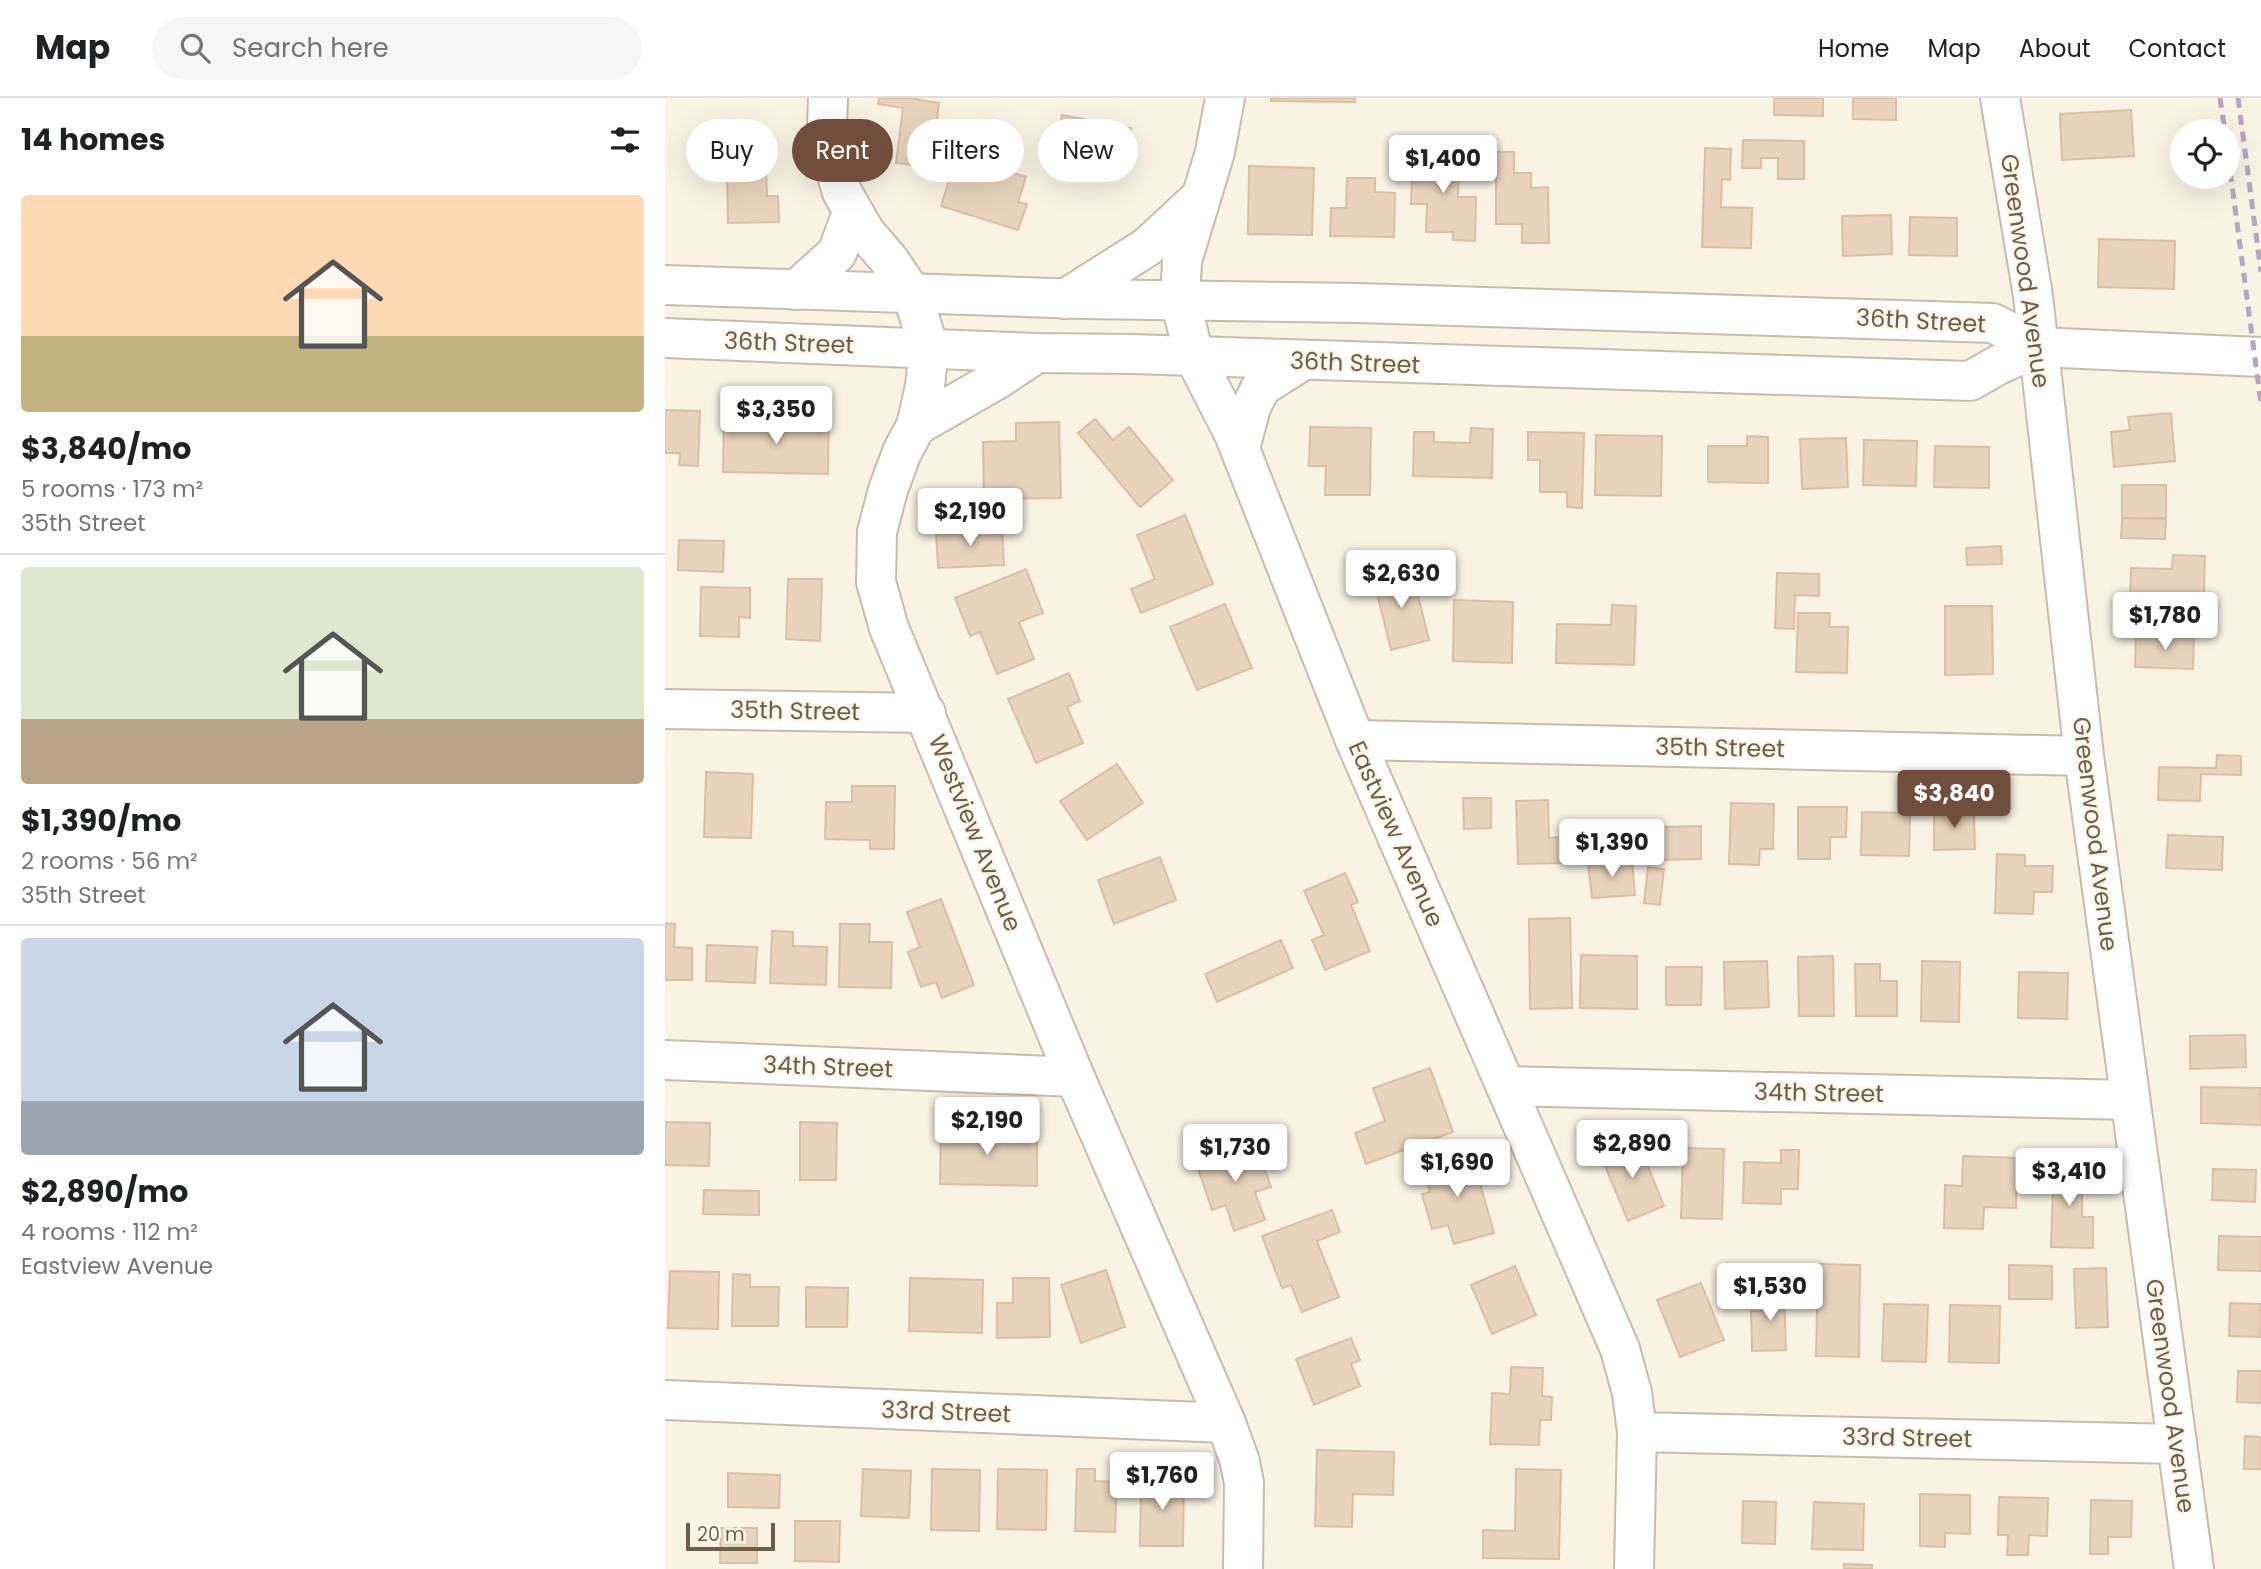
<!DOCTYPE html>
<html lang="en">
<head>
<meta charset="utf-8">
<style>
  body { margin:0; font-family:Poppins,sans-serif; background:#f6f6f6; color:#202124; height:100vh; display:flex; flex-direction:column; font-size:26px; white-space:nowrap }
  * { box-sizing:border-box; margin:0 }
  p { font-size:23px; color:#757577 }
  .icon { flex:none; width:38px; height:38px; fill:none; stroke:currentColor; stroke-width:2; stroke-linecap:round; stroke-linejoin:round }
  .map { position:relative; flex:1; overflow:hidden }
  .side { display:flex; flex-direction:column; background:#fff; width:665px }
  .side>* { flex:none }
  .banner { position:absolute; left:21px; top:21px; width:665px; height:63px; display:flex; gap:14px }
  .buttons { position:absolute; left:1505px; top:21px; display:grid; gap:14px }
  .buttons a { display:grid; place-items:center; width:70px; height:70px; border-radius:50%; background:#fff; box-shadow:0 7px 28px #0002; font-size:35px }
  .scale { position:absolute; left:21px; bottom:18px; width:89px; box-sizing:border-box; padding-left:7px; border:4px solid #6e5d4d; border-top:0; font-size:19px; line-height:24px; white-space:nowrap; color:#6e5d4d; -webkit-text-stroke:5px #fdf7e9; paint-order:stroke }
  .price { position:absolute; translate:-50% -60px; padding:0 16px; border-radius:7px; background:#fff; color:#222; font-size:23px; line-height:46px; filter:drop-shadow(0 2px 4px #0008) }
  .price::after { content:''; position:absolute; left:50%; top:42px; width:21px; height:16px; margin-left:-10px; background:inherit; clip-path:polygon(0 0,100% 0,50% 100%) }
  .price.active { background:#714d3b; color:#fff }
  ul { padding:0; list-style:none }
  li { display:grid; align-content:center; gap:14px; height:371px; padding:0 21px }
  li+li { border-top:2px solid #e0e0e0 }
  li span { display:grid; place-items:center; height:217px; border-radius:7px; color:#555 }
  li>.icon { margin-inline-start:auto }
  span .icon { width:126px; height:126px; fill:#fffc; stroke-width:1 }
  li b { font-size:30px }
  h2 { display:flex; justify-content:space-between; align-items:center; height:84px; padding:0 21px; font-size:30px }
  .pill { padding:0 24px; border-radius:32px; background:#fff; box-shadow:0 7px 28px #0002; font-size:24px; line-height:63px }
  .pill.active { background:#714d3b; color:#fff }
  header { display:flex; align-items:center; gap:42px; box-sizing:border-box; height:98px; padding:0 35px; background:#fff; border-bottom:2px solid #e0e0e0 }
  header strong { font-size:33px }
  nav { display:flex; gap:38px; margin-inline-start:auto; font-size:24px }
  .search { width:490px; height:63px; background:#f6f6f6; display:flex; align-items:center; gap:18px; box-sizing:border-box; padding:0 24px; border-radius:38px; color:#757577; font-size:26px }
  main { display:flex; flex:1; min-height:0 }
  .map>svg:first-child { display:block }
</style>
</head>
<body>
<header>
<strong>Map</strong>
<div class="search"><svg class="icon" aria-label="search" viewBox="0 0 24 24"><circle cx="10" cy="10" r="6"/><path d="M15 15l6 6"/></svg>Search here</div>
<nav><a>Home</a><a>Map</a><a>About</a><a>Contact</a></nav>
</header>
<main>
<section class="side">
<h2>14 homes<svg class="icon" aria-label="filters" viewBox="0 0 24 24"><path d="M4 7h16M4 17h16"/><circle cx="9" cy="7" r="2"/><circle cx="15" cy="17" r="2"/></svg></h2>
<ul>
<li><span style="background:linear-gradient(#ffd9b3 65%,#c2b280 0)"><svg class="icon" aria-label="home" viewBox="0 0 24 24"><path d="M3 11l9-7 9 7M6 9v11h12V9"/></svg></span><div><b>$3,840/mo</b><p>5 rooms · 173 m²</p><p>35th Street</p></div></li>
<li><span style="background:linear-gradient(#dfe7d0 70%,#b9a48a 0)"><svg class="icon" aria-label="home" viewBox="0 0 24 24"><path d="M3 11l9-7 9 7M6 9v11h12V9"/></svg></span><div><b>$1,390/mo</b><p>2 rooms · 56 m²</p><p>35th Street</p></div></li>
<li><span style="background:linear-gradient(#c9d6e8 75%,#9aa5b1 0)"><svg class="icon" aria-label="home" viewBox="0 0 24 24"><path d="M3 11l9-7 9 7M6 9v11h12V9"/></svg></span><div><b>$2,890/mo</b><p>4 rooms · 112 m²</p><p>Eastview Avenue</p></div></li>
</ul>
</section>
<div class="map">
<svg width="1596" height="1471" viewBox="0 0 1596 1471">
  <rect width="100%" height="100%" fill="#f9f3e4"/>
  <g fill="#e8d4bd" stroke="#dcbea1" stroke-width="2">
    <path d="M 214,0 L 245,0 L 274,5 L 266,69 L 231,65 L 238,10 L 213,6 Z"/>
    <path d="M 606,0 L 690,0 L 690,4 L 606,3 Z"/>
    <path d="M 1109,0 L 1158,0 L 1158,18 L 1109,17 Z"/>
    <path d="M 1188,0 L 1231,0 L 1231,22 L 1188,21 Z"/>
    <path d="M 1466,12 L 1469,58 L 1397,62 L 1395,16 Z"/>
    <path d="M 397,17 L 466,30 L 457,78 L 389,65 Z"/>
    <path d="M 100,35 L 102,98 L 113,98 L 114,124 L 63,125 L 61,36 Z"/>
    <path d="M 1078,42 L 1139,43 L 1139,81 L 1113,81 L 1113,60 L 1096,60 L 1096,70 L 1077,70 Z"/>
    <path d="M 1040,50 L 1066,51 L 1065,82 L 1057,81 L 1056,109 L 1087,110 L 1086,150 L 1037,149 Z"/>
    <path d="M 748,54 L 794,55 L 793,99 L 811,99 L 810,143 L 788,142 L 788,134 L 761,134 L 762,106 L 746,106 Z"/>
    <path d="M 831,54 L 849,54 L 849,75 L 866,75 L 866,90 L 883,89 L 884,145 L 857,145 L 857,126 L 831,126 Z"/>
    <path d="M 292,57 L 361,79 L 353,104 L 362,106 L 353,132 L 276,108 Z"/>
    <path d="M 584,68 L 649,70 L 647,137 L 583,136 Z"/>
    <path d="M 682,80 L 710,80 L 710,94 L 730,95 L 729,139 L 665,138 L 666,110 L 681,110 Z"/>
    <path d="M 1226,117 L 1227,156 L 1178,158 L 1177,118 Z"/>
    <path d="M 1245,119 L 1292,120 L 1292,158 L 1244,157 Z"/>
    <path d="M 1434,141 L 1510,143 L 1509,191 L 1433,189 Z"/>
    <path d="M 0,312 L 35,313 L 33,368 L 14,367 L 15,355 L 0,355 Z"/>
    <path d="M 59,315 L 93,316 L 93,332 L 125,333 L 125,317 L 164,317 L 163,376 L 58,374 Z"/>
    <path d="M 1506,315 L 1510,363 L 1449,369 L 1446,334 L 1465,332 L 1463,319 Z"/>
    <path d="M 430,321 L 448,342 L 464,329 L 508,382 L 475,409 L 413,335 Z"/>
    <path d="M 394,324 L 396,400 L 319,401 L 318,344 L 351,343 L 351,325 Z"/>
    <path d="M 645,329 L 706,330 L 705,397 L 660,397 L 661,368 L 644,368 Z"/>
    <path d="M 806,330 L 828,331 L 827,380 L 748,378 L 749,334 L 769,334 L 769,344 L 805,345 Z"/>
    <path d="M 863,334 L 919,335 L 917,410 L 902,409 L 902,394 L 875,394 L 875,362 L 863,362 Z"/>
    <path d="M 931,337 L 997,338 L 996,398 L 930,397 Z"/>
    <path d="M 1082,338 L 1103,339 L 1103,385 L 1043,384 L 1043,348 L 1082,348 Z"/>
    <path d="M 1181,340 L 1183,389 L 1137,391 L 1135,341 Z"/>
    <path d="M 1199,342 L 1252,343 L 1251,388 L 1198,387 Z"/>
    <path d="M 1270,348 L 1324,349 L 1324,390 L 1269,389 Z"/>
    <rect x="1457" y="387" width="44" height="33"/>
    <path d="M 520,417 L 548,486 L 476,515 L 466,491 L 490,481 L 472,437 Z"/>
    <path d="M 1457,420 L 1501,421 L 1500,441 L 1456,440 Z"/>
    <path d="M 337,429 L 339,467 L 273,470 L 271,432 Z"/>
    <path d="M 14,442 L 59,443 L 58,474 L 13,472 Z"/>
    <path d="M 1336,448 L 1337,466 L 1302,467 L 1301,450 Z"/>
    <path d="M 1508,457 L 1540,458 L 1539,498 L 1465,497 L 1466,470 L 1507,471 Z"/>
    <path d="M 361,471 L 378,515 L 354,524 L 369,561 L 332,576 L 315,534 L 305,538 L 290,500 Z"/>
    <path d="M 747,473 L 764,542 L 726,552 L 709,483 Z"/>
    <path d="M 1112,475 L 1154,476 L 1154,498 L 1130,497 L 1129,531 L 1110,530 Z"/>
    <path d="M 123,481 L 157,481 L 155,543 L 121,541 Z"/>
    <path d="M 36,489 L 85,490 L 85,520 L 74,519 L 74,539 L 35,538 Z"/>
    <path d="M 789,502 L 848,504 L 847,565 L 788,563 Z"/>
    <path d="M 560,506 L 587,570 L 532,592 L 505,529 Z"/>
    <path d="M 947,507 L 971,508 L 969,567 L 891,565 L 892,526 L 946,527 Z"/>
    <path d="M 1280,508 L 1327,508 L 1328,576 L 1280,577 Z"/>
    <path d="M 1133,515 L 1165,515 L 1164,529 L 1183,529 L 1182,575 L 1131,574 Z"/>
    <path d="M 1471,536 L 1529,538 L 1528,571 L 1470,569 Z"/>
    <path d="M 404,575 L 415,603 L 402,609 L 418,645 L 371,665 L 343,601 Z"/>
    <path d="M 1552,657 L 1576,658 L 1576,677 L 1536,676 L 1535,703 L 1493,702 L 1494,669 L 1551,670 Z"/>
    <path d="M 452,666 L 478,705 L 422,742 L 395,703 Z"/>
    <path d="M 41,674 L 88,676 L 86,740 L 39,739 Z"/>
    <path d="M 187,688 L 230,688 L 229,751 L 205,751 L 205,742 L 160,741 L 161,704 L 187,704 Z"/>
    <path d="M 798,700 L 826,700 L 826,730 L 799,731 Z"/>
    <path d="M 883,702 L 884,740 L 897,739 L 898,765 L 853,766 L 851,703 Z"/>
    <path d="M 1066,705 L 1109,706 L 1108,751 L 1095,751 L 1094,767 L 1064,766 Z"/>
    <path d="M 1133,709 L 1182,709 L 1181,739 L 1165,739 L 1165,761 L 1133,761 Z"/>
    <path d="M 1309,712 L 1310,751 L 1269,752 L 1269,713 Z"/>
    <path d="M 1197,714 L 1245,715 L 1244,758 L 1196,757 Z"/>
    <path d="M 1036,728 L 1036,761 L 995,762 L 994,729 Z"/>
    <path d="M 1503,737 L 1558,739 L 1557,772 L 1501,770 Z"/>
    <path d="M 1332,756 L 1360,757 L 1360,768 L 1388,768 L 1387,794 L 1369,794 L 1368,816 L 1330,815 Z"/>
    <path d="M 495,759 L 511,802 L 449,826 L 433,782 Z"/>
    <path d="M 967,762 L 970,797 L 927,800 L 923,766 Z"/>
    <path d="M 983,769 L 999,771 L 995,807 L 979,805 Z"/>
    <path d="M 680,775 L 693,804 L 686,807 L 705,853 L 660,872 L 647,842 L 659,837 L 639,793 Z"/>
    <path d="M 276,801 L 309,887 L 277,900 L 271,884 L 256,889 L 243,854 L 255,849 L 242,814 Z"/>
    <path d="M 905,820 L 907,910 L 865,911 L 864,821 Z"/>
    <path d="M 0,825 L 10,826 L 9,849 L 27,850 L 27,882 L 0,882 Z"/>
    <path d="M 175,826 L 205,826 L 204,844 L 227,844 L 226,890 L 174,889 Z"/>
    <path d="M 107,833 L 128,834 L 128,848 L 162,849 L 161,887 L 105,885 Z"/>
    <path d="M 616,842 L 628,870 L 552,904 L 540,876 Z"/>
    <path d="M 42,847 L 92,849 L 90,885 L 41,883 Z"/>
    <path d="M 916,857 L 972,858 L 972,911 L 915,910 Z"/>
    <path d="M 1168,858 L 1169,918 L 1134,918 L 1133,859 Z"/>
    <path d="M 1102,863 L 1104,909 L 1060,911 L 1059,864 Z"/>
    <path d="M 1257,863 L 1295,864 L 1294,924 L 1256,923 Z"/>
    <path d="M 1190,866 L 1215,866 L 1215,883 L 1232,883 L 1232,918 L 1191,918 Z"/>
    <path d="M 1001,869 L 1037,869 L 1036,907 L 1001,907 Z"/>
    <path d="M 1354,874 L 1403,875 L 1402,921 L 1353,920 Z"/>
    <path d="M 1580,937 L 1581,969 L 1525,971 L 1525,938 Z"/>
    <path d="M 765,970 L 788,1034 L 701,1066 L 690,1035 L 720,1023 L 708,990 Z"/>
    <path d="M 1536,989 L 1596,990 L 1596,1027 L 1536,1025 Z"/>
    <path d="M 0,1024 L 45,1025 L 44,1068 L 0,1067 Z"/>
    <path d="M 135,1024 L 172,1025 L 171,1082 L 135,1082 Z"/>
    <path d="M 276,1024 L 310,1024 L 310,1035 L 372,1036 L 372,1088 L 275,1086 Z"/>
    <path d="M 972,1041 L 999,1108 L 963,1123 L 935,1056 Z"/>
    <path d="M 591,1046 L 606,1089 L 590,1094 L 600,1122 L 569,1133 L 561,1107 L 547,1112 L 530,1062 L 552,1055 L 553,1059 Z"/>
    <path d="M 1018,1050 L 1059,1051 L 1057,1121 L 1016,1120 Z"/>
    <path d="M 1116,1052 L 1134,1052 L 1133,1091 L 1116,1091 L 1116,1106 L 1078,1105 L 1079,1064 L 1116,1065 Z"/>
    <path d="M 806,1054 L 829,1135 L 789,1146 L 783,1127 L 767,1131 L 757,1096 L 765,1094 L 758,1068 Z"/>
    <path d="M 1298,1058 L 1352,1060 L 1351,1110 L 1319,1109 L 1318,1131 L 1279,1130 L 1280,1087 L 1297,1088 Z"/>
    <path d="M 1389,1058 L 1410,1058 L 1410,1084 L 1417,1084 L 1417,1119 L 1428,1119 L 1428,1150 L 1386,1149 Z"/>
    <path d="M 1548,1071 L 1591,1072 L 1590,1104 L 1547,1102 Z"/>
    <path d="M 39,1092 L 94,1093 L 94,1117 L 38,1116 Z"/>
    <path d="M 667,1112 L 675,1134 L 652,1143 L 674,1199 L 637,1214 L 626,1187 L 617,1190 L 597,1138 Z"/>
    <path d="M 1554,1138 L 1596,1139 L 1596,1173 L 1553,1172 Z"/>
    <path d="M 1153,1166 L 1195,1167 L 1194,1259 L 1151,1258 Z"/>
    <path d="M 1344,1167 L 1387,1168 L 1387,1201 L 1344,1201 Z"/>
    <path d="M 850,1168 L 871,1217 L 827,1236 L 806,1187 Z"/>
    <path d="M 1441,1170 L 1443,1229 L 1411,1230 L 1409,1171 Z"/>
    <path d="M 441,1172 L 460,1229 L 416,1245 L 396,1187 Z"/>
    <path d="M 5,1173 L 54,1174 L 53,1231 L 3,1230 Z"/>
    <path d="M 68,1176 L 85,1177 L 85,1189 L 114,1189 L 113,1228 L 67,1228 Z"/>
    <path d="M 245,1180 L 318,1182 L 317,1235 L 244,1233 Z"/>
    <path d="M 348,1180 L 384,1180 L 385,1239 L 332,1240 L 332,1205 L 348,1205 Z"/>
    <path d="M 1036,1185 L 1059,1242 L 1015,1259 L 992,1202 Z"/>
    <path d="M 1119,1187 L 1121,1252 L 1087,1253 L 1086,1213 L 1103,1213 L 1102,1188 Z"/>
    <path d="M 141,1189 L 183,1190 L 182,1229 L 141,1229 Z"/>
    <path d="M 1565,1205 L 1596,1206 L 1596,1239 L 1564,1238 Z"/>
    <path d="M 1219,1206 L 1263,1207 L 1261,1264 L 1217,1263 Z"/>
    <path d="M 1285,1207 L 1335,1208 L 1334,1265 L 1284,1264 Z"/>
    <path d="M 686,1240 L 695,1262 L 686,1266 L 695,1288 L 649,1307 L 631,1261 Z"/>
    <path d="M 846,1269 L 878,1270 L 877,1298 L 887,1299 L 886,1322 L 875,1322 L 874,1347 L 825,1346 L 827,1295 L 845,1296 Z"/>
    <path d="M 1573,1273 L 1596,1273 L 1596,1305 L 1572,1304 Z"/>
    <path d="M 1580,1338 L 1596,1339 L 1596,1371 L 1579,1371 Z"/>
    <path d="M 652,1352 L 729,1354 L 728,1397 L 688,1396 L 687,1429 L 650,1428 Z"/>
    <path d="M 198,1371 L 246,1373 L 244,1420 L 196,1418 Z"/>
    <path d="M 267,1371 L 315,1372 L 314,1433 L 266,1432 Z"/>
    <path d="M 333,1371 L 382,1372 L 381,1432 L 332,1431 Z"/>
    <path d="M 412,1371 L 430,1371 L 430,1383 L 452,1384 L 450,1434 L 410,1433 Z"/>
    <path d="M 851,1371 L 896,1372 L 894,1461 L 818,1460 L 818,1432 L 850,1433 Z"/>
    <path d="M 63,1375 L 115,1377 L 114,1410 L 63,1409 Z"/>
    <path d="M 476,1381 L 519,1381 L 518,1448 L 475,1448 Z"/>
    <path d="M 1255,1396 L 1305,1397 L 1305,1436 L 1280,1435 L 1280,1449 L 1255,1448 Z"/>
    <path d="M 1334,1399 L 1383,1400 L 1382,1438 L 1364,1437 L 1363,1457 L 1342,1457 L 1343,1437 L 1333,1437 Z"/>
    <path d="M 1426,1402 L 1467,1403 L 1466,1439 L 1443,1439 L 1443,1456 L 1425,1456 Z"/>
    <path d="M 1078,1403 L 1111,1404 L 1110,1446 L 1077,1445 Z"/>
    <path d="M 1149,1404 L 1199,1406 L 1198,1452 L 1147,1451 Z"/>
    <path d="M 130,1423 L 175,1423 L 174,1464 L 130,1463 Z"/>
    <path d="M 56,1430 L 92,1430 L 92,1465 L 55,1465 Z"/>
    <path d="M 1179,1466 L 1207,1467 L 1207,1471 L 1179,1471 Z"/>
  </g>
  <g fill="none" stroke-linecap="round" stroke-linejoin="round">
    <defs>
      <g id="minor">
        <path d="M 163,0 L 162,28 L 164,51 L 177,94 L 200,134 L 224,162 L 247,196 L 264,250 L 260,288 L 251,328 L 237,354 L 223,392 L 212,434 L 211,484 L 224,530 L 410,979 L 561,1325 L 575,1364 L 579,1385 L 578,1471"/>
        <path d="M 560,0 L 550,54 L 517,163 L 515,203 L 530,260 L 569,336 L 690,642 L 955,1251 L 967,1295 L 972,1334 L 969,1471"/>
        <path d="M 1335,0 L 1368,198 L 1419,658 L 1529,1471"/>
        <path d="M 0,187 L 418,201 L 694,205 L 1328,225 L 1373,249"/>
        <path d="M 131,192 L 172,155 L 187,115"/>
        <path d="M 400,201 L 482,149 L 535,100"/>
        <path d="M 0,240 L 372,255 L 467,256 L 1305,283 L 1333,267 L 1373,249 L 1596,259"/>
        <path d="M 251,328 L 333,281 L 372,255"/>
        <path d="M 575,350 L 586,309 L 596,289 L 637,263"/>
        <path d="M 0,611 L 261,615"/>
        <path d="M 690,642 L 1419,658"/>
        <path d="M 0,962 L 410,979"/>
        <path d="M 842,988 L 1465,1002"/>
        <path d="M 0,1302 L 561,1325"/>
        <path d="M 972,1334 L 1512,1346"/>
      </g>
    </defs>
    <use href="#minor" stroke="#c8bcac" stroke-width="42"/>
    <use href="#minor" stroke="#fff" stroke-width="38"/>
    <g stroke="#b7a4c1" stroke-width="5" stroke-dasharray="10 7" stroke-linecap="butt">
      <path d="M 1555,0 L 1560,33"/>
      <path d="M 1573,0 L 1596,174"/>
      <path d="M 1563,57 L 1596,306"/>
    </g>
  </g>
  <g text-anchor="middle" stroke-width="5" stroke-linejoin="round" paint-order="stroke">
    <g font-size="24" fill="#6e5d4d" stroke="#fdf7e9">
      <text transform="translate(1360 173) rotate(82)" y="8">Greenwood Avenue</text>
      <text transform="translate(1256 223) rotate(3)" y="8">36th Street</text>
      <text transform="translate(124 245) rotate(2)" y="8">36th Street</text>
      <text transform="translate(690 265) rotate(2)" y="8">36th Street</text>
      <text transform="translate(130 613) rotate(1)" y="8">35th Street</text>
      <text transform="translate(1055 650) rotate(1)" y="8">35th Street</text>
      <text transform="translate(310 735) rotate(68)" y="8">Westview Avenue</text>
      <text transform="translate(731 736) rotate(66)" y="8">Eastview Avenue</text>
      <text transform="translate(1430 736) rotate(83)" y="8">Greenwood Avenue</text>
      <text transform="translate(163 969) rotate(2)" y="8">34th Street</text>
      <text transform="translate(1154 995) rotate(1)" y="8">34th Street</text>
      <text transform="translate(1505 1298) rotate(82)" y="8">Greenwood Avenue</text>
      <text transform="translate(281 1314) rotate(2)" y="8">33rd Street</text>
      <text transform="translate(1242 1340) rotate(1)" y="8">33rd Street</text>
    </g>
  </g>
</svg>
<div class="buttons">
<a><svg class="icon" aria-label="locate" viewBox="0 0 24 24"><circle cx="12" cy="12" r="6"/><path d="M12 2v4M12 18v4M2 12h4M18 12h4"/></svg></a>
</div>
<div class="scale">20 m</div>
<b class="price" style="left:778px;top:97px">$1,400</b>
<b class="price" style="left:111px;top:348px">$3,350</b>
<b class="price" style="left:305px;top:450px">$2,190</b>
<b class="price" style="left:736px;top:512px">$2,630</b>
<b class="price" style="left:1500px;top:554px">$1,780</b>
<b class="price active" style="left:1289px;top:732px">$3,840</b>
<b class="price" style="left:947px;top:781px">$1,390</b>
<b class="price" style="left:322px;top:1059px">$2,190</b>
<b class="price" style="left:967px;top:1082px">$2,890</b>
<b class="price" style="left:570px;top:1086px">$1,730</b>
<b class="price" style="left:792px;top:1101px">$1,690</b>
<b class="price" style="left:1404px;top:1110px">$3,410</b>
<b class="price" style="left:1105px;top:1225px">$1,530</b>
<b class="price" style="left:497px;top:1414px">$1,760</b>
<div class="banner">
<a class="pill">Buy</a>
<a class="pill active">Rent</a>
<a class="pill">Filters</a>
<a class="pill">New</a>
</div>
</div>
</main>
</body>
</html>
